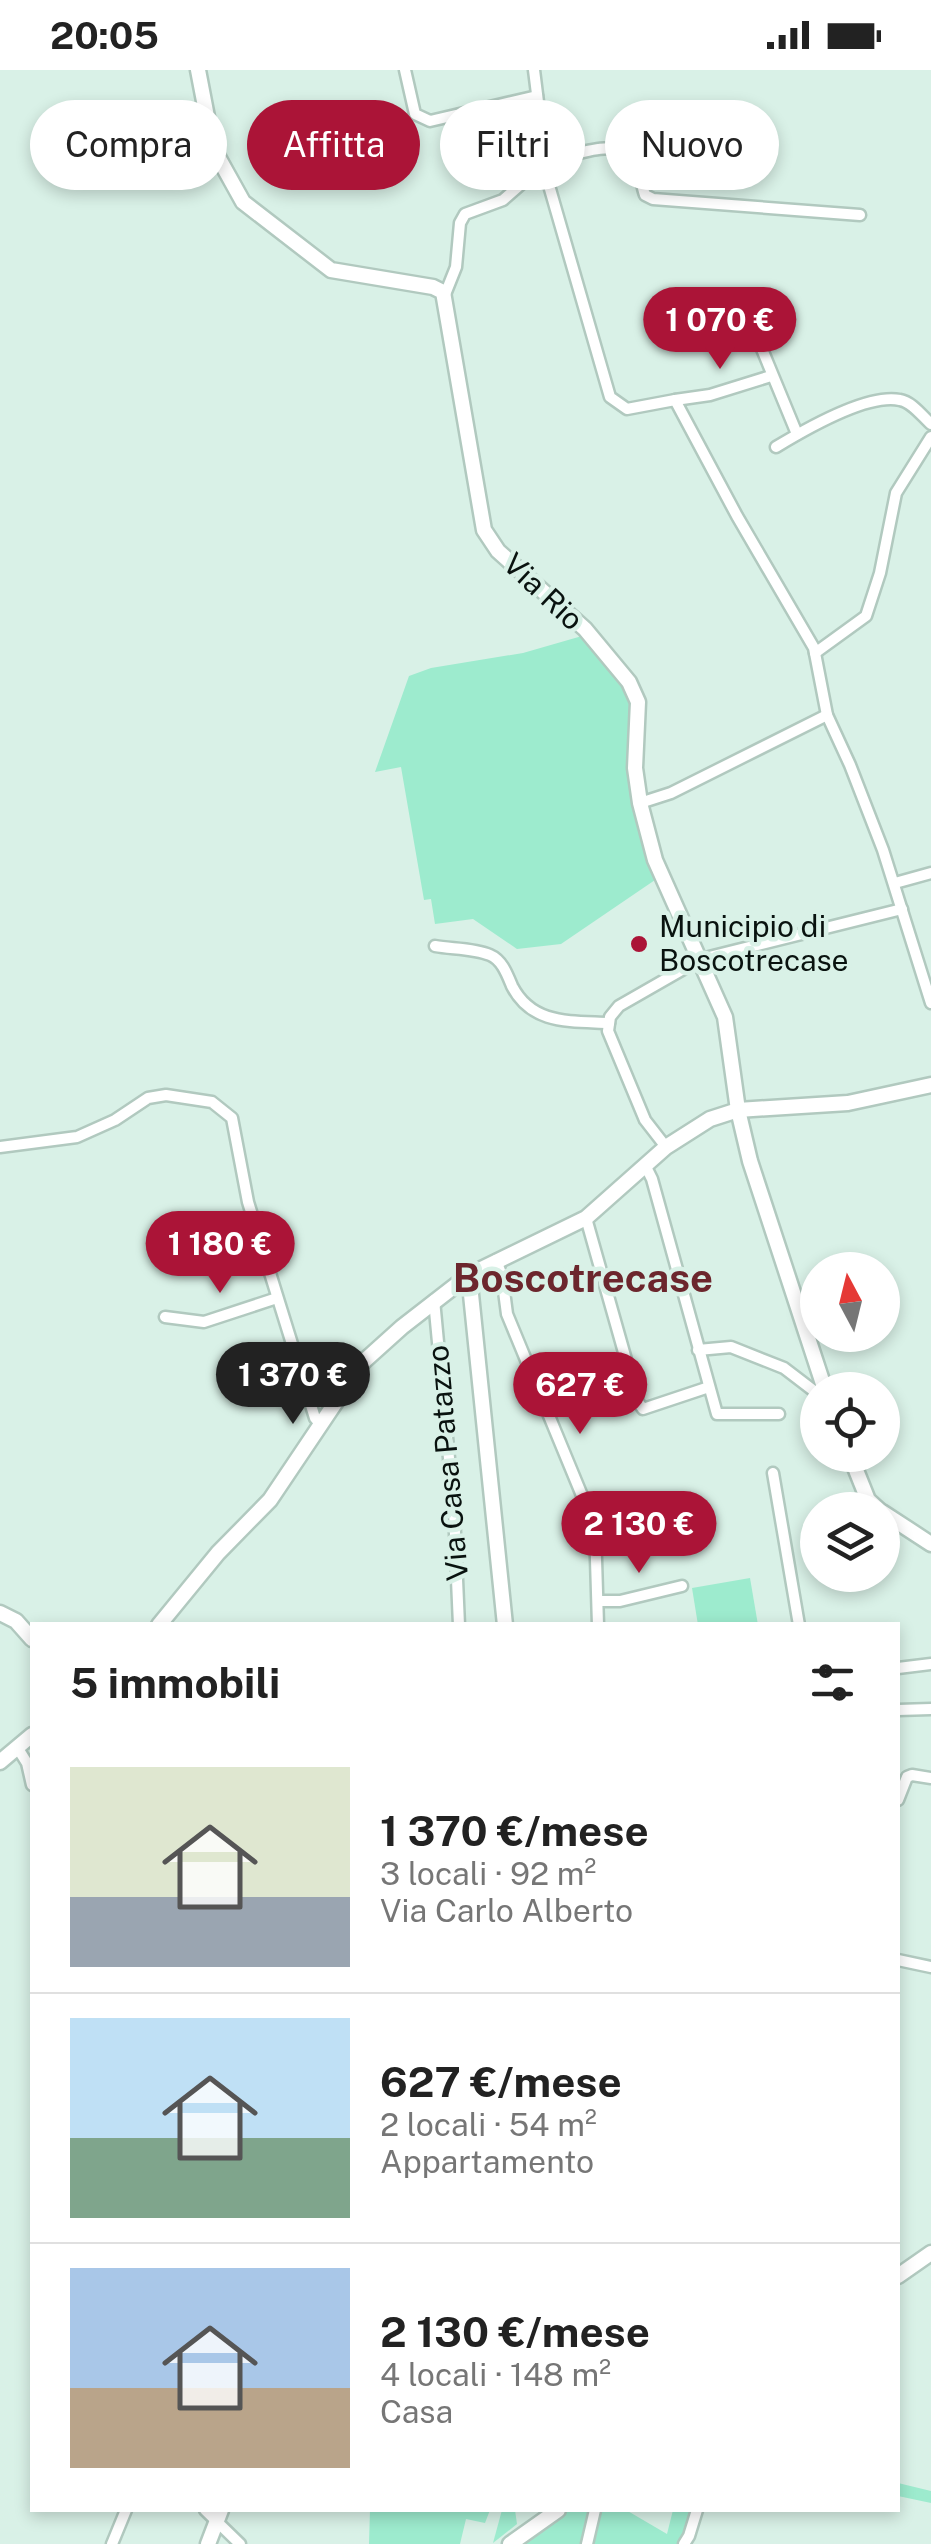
<!DOCTYPE html>
<html lang="it">
<head>
<meta charset="utf-8">
<style>
  body { margin:0; font-family:"Public Sans",sans-serif; background:#f2f2f2; color:#222; height:100vh; display:flex; flex-direction:column; font-size:38px; white-space:nowrap }
  * { box-sizing:border-box; margin:0 }
  p { font-size:32px; color:#767676 }
  .icon { flex:none; width:55px; height:55px; fill:none; stroke:currentColor; stroke-width:2; stroke-linecap:round; stroke-linejoin:round }
  .map { position:relative; flex:1; overflow:hidden }
  .side { position:absolute; left:30px; top:1552px; width:870px; height:890px; display:flex; flex-direction:column; background:#fff; border-radius:0px; box-shadow:0 5px 15px #0003 }
  .side>* { flex:none }
  .guide { position:absolute; left:30px; top:30px; width:872px; height:90px; display:flex; gap:20px }
  .needle { width:65px; rotate:353deg }
  .fabs { position:absolute; left:800px; top:1182px; display:grid; gap:20px }
  .fabs a { display:grid; place-items:center; width:100px; height:100px; border-radius:50%; background:#fff; box-shadow:0 5px 15px #0003; font-size:50px }
  .price { position:absolute; translate:-50% -85px; padding:0 22px; border-radius:35px; background:#ab1437; color:#fff; font-size:32px; line-height:65px; filter:drop-shadow(0 2px 5px #0008) }
  .price::after { content:''; position:absolute; left:50%; top:60px; width:30px; height:22px; margin-left:-15px; background:inherit; clip-path:polygon(0 0,100% 0,50% 100%) }
  .price.on { background:#222; color:#fff }
  ul { padding:0; list-style:none }
  li { display:flex; align-items:center; gap:30px; height:250px; padding:0 40px }
  li+li { border-top:2px solid #e0e0e0 }
  li span { display:grid; place-items:center; flex:none; width:280px; height:200px; border-radius:0px; color:#555 }
  li>.icon { margin-inline-start:auto }
  span .icon { width:120px; height:120px; fill:#fffc; stroke-width:1 }
  li b { font-size:42px }
  h2 { display:flex; justify-content:space-between; align-items:center; height:120px; padding:0 40px; font-size:42px }
  .pill { padding:0 35px; border-radius:45px; background:#fff; box-shadow:0 5px 15px #0003; font-size:35px; line-height:90px }
  .pill.on { background:#ab1437; color:#fff }
  .status { display:flex; justify-content:space-between; align-items:center; height:70px; padding:0 50px; background:#fff; direction:ltr }
  .status svg { height:28px; fill:currentColor }
  .map>svg:first-child { display:block }
</style>
</head>
<body>
<div class="status"><b>20:05</b><svg viewBox="0 0 49 12"><path d="M0 12V9h3v3zM5 12V6h3v6zM10 12V3h3v9zM15 12V0h3v12zM26 1h20v11H26zM47 4h2v5h-2z"/></svg></div>
<div class="map">
<svg width="931" height="2474" viewBox="0 0 931 2474">
  <rect width="100%" height="100%" fill="#d9f1e7"/>
  <g fill="#9debce">
    <path d="M 582,566 L 630,628 L 628,693 L 632,731 L 655,810 L 561,874 L 517,879 L 473,849 L 435,854 L 431,829 L 424,830 L 401,697 L 375,702 L 409,606 L 431,598 L 523,583 Z"/>
    <path d="M 750,1508 L 758,1555 L 698,1555 L 692,1518 Z"/>
    <path d="M 898,2413 L 931,2421 L 931,2433 L 898,2426 Z"/>
    <path d="M 370,2440 L 490,2440 L 485,2453 L 466,2449 L 460,2474 L 369,2474 Z"/>
    <path d="M 502,2440 L 515,2440 L 517,2454 L 493,2473 Z"/>
    <path d="M 567,2440 L 589,2440 L 582,2474 L 518,2474 Z"/>
    <path d="M 600,2440 L 626,2440 L 667,2464 L 673,2440 L 693,2440 L 686,2466 L 679,2474 L 591,2474 Z"/>
  </g>
  <g fill="none" stroke-linecap="round" stroke-linejoin="round">
    <defs>
      <g id="street">
        <path d="M 405,0 L 415,44 L 430,51 L 537,26"/>
        <path d="M 534,0 L 548,112 L 610,327 L 627,339 L 675,330 L 737,446 L 814,578 L 827,645 L 850,695 L 883,780 L 931,933"/>
        <path d="M 547,92 C 568,87 615,67 633,87 C 640,96 641,114 645,125 L 653,129 L 860,145"/>
        <path d="M 444,227 L 456,197 L 460,153 L 465,144 L 503,130 L 544,94"/>
        <path d="M 743,233 L 797,364"/>
        <path d="M 675,330 L 710,325 L 771,306"/>
        <path d="M 776,377 C 804,360 868,323 900,330 C 912,332 922,346 931,354"/>
        <path d="M 815,583 L 866,546 L 880,503 L 896,423 L 931,367"/>
        <path d="M 640,733 L 671,723 L 827,645"/>
        <path d="M 895,813 L 931,803"/>
        <path d="M 435,876 C 451,879 474,878 490,885 C 502,890 507,904 512,916 C 532,955 570,951 609,953"/>
        <path d="M 0,1077 L 77,1067 L 115,1050 L 148,1028 L 166,1025 L 212,1032 L 232,1048 L 248,1132 L 315,1348 L 321,1355"/>
        <path d="M 666,1077 L 645,1050 L 608,961 L 610,947 L 619,936 L 701,889 L 902,839"/>
        <path d="M 646,1097 L 652,1109 L 717,1344 L 779,1344"/>
        <path d="M 586,1148 L 638,1332 L 643,1339 L 709,1317"/>
        <path d="M 496,1190 L 502,1206 L 507,1244 L 595,1457 L 598,1555"/>
        <path d="M 434,1230 L 454,1441 L 459,1555"/>
        <path d="M 165,1247 L 204,1252 L 277,1228"/>
        <path d="M 698,1280 L 731,1277 L 784,1298 L 818,1324"/>
        <path d="M 773,1403 L 799,1555"/>
        <path d="M 600,1531 L 620,1531 L 682,1516"/>
        <path d="M 898,1598 L 931,1594"/>
        <path d="M 898,1640 L 931,1639"/>
        <path d="M 17,1677 L 27,1693 L 32,1715"/>
        <path d="M 898,1730 L 907,1707 L 912,1705 L 931,1708"/>
        <path d="M 898,1890 L 931,1897"/>
        <path d="M 205,2440 L 240,2474"/>
        <path d="M 112,2474 L 126,2440"/>
        <path d="M 587,2474 L 595,2440"/>
        <path d="M 684,2474 L 689,2466 L 697,2440"/>
      </g>
      <g id="secondary">
        <path d="M 198,0 L 213,78 L 243,132 L 331,200 L 433,217 L 443,222 L 484,460 L 498,481 L 585,559 L 629,612 L 638,632 L 635,698 L 640,733 L 655,790 L 725,947 L 738,1040 L 750,1091 L 825,1320"/>
        <path d="M 469,1205 L 505,1555"/>
        <path d="M 850,1385 L 868,1430 L 879,1440"/>
        <path d="M 882,1442 L 931,1474"/>
        <path d="M 0,1543 L 16,1551 L 32,1569"/>
        <path d="M 159,1555 L 218,1483 L 270,1430 L 362,1293 L 402,1257 L 469,1205 L 586,1148 L 666,1077 L 710,1049 L 738,1040 L 848,1033 L 931,1015"/>
        <path d="M 0,1692 L 32,1665"/>
        <path d="M 898,2206 L 931,2183"/>
        <path d="M 208,2474 L 221,2440"/>
        <path d="M 510,2474 L 558,2440"/>
      </g>
    </defs>
    <use href="#street" stroke="#b1c9bf" stroke-width="15"/>
    <use href="#secondary" stroke="#b1c9bf" stroke-width="19"/>
    <use href="#street" stroke="#fff" stroke-width="10"/>
    <use href="#secondary" stroke="#fff" stroke-width="14"/>
  </g>
  <circle fill="#ab1437" stroke="#d9f1e7" stroke-width="4" cx="639" cy="874" r="10"/>
  <g text-anchor="middle" stroke-width="9" stroke-linejoin="round" paint-order="stroke">
    <g font-size="30" fill="#09120f" stroke="#d9f1e7">
      <text transform="translate(543 522) rotate(43)" y="10">Via Rio</text>
      <text transform="translate(448 1393) rotate(-95)" y="10">Via Casa Patazzo</text>
    </g>
    <g font-size="30" fill="#09120f" stroke="#d9f1e7" text-anchor="start">
      <text x="659" y="867">Municipio di<tspan x="659" dy="34">Boscotrecase</tspan></text>
    </g>
    <g font-size="40" font-weight="bold" fill="#6c262d" stroke="#d9f1e7">
      <text x="583" y="1222">Boscotrecase</text>
    </g>
  </g>
</svg>
<div class="fabs">
<a><svg class="needle" viewBox="-14 -14 28 28"><path d="M0-13l5 13h-10z" fill="#e53935"/><path d="M0 13l5-13h-10z" fill="#767676"/></svg></a>
<a><svg class="icon" aria-label="locate" viewBox="0 0 24 24"><circle cx="12" cy="12" r="6"/><path d="M12 2v4M12 18v4M2 12h4M18 12h4"/></svg></a>
<a><svg class="icon" aria-label="layers" viewBox="0 0 24 24"><path d="M12 4l9 5-9 5-9-5zM3 14l9 5 9-5"/></svg></a>
</div>
<b class="price" style="left:720px;top:302px">1 070 €</b>
<b class="price" style="left:220px;top:1226px">1 180 €</b>
<b class="price on" style="left:293px;top:1357px">1 370 €</b>
<b class="price" style="left:580px;top:1367px">627 €</b>
<b class="price" style="left:639px;top:1506px">2 130 €</b>
<div class="guide">
<a class="pill">Compra</a>
<a class="pill on">Affitta</a>
<a class="pill">Filtri</a>
<a class="pill">Nuovo</a>
</div>
<section class="side">
<h2>5 immobili<svg class="icon" aria-label="filters" viewBox="0 0 24 24"><path d="M4 7h16M4 17h16"/><circle cx="9" cy="7" r="2"/><circle cx="15" cy="17" r="2"/></svg></h2>
<ul>
<li><span style="background:linear-gradient(#dfe7d0 65%,#9aa5b1 0)"><svg class="icon" aria-label="home" viewBox="0 0 24 24"><path d="M3 11l9-7 9 7M6 9v11h12V9"/></svg></span><div><b>1 370 €/mese</b><p>3 locali · 92 m²</p><p>Via Carlo Alberto</p></div></li>
<li><span style="background:linear-gradient(#bfe0f5 60%,#7fa58c 0)"><svg class="icon" aria-label="home" viewBox="0 0 24 24"><path d="M3 11l9-7 9 7M6 9v11h12V9"/></svg></span><div><b>627 €/mese</b><p>2 locali · 54 m²</p><p>Appartamento</p></div></li>
<li><span style="background:linear-gradient(#a9c7e8 60%,#b9a48a 0)"><svg class="icon" aria-label="home" viewBox="0 0 24 24"><path d="M3 11l9-7 9 7M6 9v11h12V9"/></svg></span><div><b>2 130 €/mese</b><p>4 locali · 148 m²</p><p>Casa</p></div></li>
</ul>
</section>
</div>
</body>
</html>
